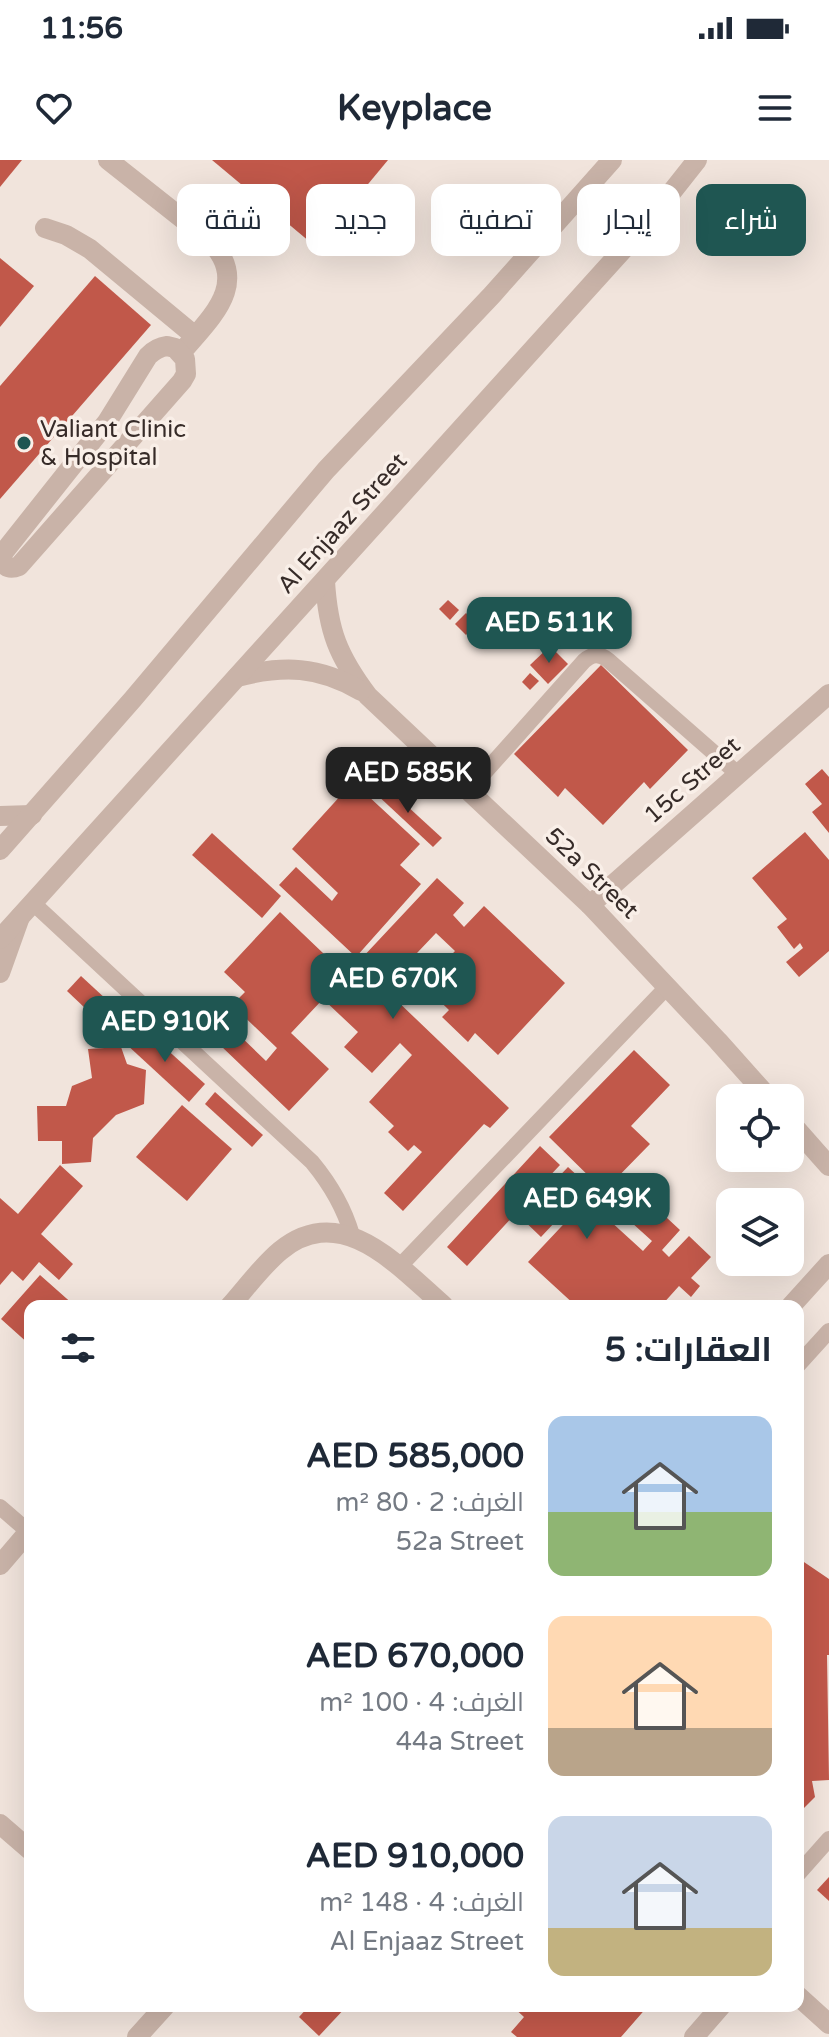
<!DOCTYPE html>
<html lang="ar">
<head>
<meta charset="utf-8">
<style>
  body { margin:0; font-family:"Varela Round",Cairo,sans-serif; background:#f6f6f7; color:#1f2937; direction:rtl; height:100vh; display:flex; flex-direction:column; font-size:30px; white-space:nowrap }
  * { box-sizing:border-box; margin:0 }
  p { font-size:26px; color:#747a83 }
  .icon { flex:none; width:44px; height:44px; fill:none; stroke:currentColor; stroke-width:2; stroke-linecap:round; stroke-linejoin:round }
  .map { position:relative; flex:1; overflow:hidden; direction:ltr }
  .drawer { position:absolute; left:24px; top:1140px; width:780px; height:712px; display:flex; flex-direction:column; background:#fff; border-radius:16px; box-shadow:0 8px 32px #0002; direction:rtl }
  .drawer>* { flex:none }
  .guide { position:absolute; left:24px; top:24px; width:782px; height:72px; direction:rtl; display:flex; gap:16px }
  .controls { position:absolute; left:716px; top:924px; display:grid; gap:16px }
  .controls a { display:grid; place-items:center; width:88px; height:88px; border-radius:16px; background:#fff; box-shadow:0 8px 32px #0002; font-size:40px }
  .price { position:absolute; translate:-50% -68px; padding:0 18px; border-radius:16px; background:#1f5652; color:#fff; font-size:26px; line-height:52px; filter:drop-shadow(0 2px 4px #0008) }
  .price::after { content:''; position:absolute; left:50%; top:48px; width:24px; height:18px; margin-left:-12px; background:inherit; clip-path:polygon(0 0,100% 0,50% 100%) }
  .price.active { background:#222; color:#fff }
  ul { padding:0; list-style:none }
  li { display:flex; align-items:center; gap:24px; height:200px; padding:0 32px }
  li span { display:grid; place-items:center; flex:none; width:224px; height:160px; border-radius:16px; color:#555 }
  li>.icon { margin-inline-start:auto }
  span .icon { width:96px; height:96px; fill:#fffc; stroke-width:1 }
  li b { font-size:34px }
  h2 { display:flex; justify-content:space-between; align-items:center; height:96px; padding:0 32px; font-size:34px }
  .chip { padding:0 28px; border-radius:16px; background:#fff; box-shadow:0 8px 32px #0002; font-size:28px; line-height:72px }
  .chip.active { background:#1f5652; color:#fff }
  .status { display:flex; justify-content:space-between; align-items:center; height:56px; padding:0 40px; background:#fff; direction:ltr }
  .status svg { height:22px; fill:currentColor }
  header { display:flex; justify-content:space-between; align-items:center; height:104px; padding:0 32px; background:#fff; font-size:36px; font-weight:800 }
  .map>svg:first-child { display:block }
</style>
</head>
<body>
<div class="status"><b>11:56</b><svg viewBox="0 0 49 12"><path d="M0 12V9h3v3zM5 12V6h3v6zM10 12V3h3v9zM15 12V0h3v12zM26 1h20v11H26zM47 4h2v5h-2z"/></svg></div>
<header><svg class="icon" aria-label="menu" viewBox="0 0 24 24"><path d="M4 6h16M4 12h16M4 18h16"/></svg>Keyplace<svg class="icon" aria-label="heart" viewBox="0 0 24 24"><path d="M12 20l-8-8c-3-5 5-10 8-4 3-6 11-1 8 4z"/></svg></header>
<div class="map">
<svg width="829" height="1877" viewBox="0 0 829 1877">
  <rect width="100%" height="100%" fill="#f1e4dc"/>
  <g fill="#c1584a">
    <path d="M 0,0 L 22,0 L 0,27 Z"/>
    <path d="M 212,0 L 388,0 L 316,87 Z"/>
    <path d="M 0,98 L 34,126 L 0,167 Z"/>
    <path d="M 95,116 L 151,165 L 0,339 L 0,226 Z"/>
    <path d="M 448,440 L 459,450 L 450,460 L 439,449 Z"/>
    <path d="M 466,453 L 476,464 L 466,475 L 455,464 Z"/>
    <path d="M 550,486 L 568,504 L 548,524 L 530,505 Z"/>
    <path d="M 601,505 L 688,590 L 650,629 L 644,622 L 603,665 L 565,628 L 558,637 L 514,594 Z"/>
    <path d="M 530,513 L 539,521 L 530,530 L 522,522 Z"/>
    <path d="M 822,609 L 829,617 L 829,673 L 812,652 L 822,644 L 805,624 Z"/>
    <path d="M 353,622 L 420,684 L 400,705 L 421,724 L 356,797 L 279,725 L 296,707 L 332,741 L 338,733 L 292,689 Z"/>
    <path d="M 382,623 L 442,678 L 433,687 L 374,632 Z"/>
    <path d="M 805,672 L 829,700 L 829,791 L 799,817 L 786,802 L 803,788 L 800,783 L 794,789 L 777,767 L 787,759 L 752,718 Z"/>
    <path d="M 212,673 L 281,736 L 262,758 L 192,695 Z"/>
    <path d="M 437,718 L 464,743 L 453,755 L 464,767 L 484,746 L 565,823 L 498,895 L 475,873 L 468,882 L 442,857 L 449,850 L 423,825 L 455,791 L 436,773 L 399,812 L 407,820 L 392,836 L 509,948 L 490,968 L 484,964 L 403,1051 L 384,1033 L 422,992 L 414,985 L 408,991 L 388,972 L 394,966 L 369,942 L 412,895 L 400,883 L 372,913 L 344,887 L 358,872 L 323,839 L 291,873 L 329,909 L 289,951 L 197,863 L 211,848 L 266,901 L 277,888 L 232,845 L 245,832 L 224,812 L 280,752 L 346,815 Z"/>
    <path d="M 81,816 L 120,852 L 105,867 L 67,831 Z"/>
    <path d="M 141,866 L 205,924 L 189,942 L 125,883 Z"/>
    <path d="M 121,887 L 127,904 L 146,910 L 144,944 L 116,955 L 93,978 L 91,1002 L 62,1004 L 62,981 L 38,981 L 37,946 L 66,946 L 72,926 L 92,918 L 88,889 Z"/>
    <path d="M 634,890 L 670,925 L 631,966 L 650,984 L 604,1031 L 549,977 Z"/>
    <path d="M 215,932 L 263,975 L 252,987 L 205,944 Z"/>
    <path d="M 182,945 L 232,989 L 187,1041 L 136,997 Z"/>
    <path d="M 540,986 L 560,1005 L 544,1022 L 549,1027 L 568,1007 L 594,1031 L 586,1039 L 643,1091 L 652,1081 L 621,1053 L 640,1033 L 680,1070 L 662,1090 L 669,1097 L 689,1076 L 711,1097 L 691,1118 L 700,1126 L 691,1137 L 679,1126 L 661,1146 L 576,1146 L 528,1102 L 576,1051 L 570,1046 L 541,1077 L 516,1053 L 467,1106 L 447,1087 Z"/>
    <path d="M 60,1005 L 83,1026 L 41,1074 L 73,1104 L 59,1120 L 39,1102 L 23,1121 L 12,1111 L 0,1125 L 0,1038 L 18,1054 Z"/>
    <path d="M 40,1115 L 75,1146 L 30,1146 L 30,1185 L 1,1159 Z"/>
    <path d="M 801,1400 L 829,1419 L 829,1495 L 827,1495 L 829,1620 L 812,1621 L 815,1637 L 798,1654 L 798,1401 Z"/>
    <path d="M 829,1717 L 829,1741 L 817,1730 Z"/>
    <path d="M 309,1846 L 347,1846 L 319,1876 L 299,1857 Z"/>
    <path d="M 512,1846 L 648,1846 L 621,1877 L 517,1877 L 511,1872 L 524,1857 Z"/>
  </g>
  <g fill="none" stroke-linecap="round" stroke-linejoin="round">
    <g stroke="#c9b3a8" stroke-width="16">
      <path d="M 468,631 L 584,501 C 592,494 599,493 608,500 L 738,614"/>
      <path d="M 33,743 L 312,1002 C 331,1025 344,1047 352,1075"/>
      <path d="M 399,1107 L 667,827"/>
      <path d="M 798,1205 L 829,1171"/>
      <path d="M 0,1347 L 29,1372"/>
      <path d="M 798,1714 L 829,1679"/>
    </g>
    <g stroke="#c9b3a8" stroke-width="20">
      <path d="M 108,0 L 208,79 C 252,123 211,157 181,193"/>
      <path d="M 45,68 L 66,75 L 90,89 L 195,176"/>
      <path d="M 167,186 L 175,188 L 185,199 L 186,214 L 182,221 L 19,406 C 7,411 0,404 3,393 L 107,262 L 148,196 C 154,190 159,187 167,186 Z"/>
      <path d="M 325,421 C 328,471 338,496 368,536 L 590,745 L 718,881 L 769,938"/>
      <path d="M 237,517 C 283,505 319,506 361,531"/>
      <path d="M 0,656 L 32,655"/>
      <path d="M 590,745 L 829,534"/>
      <path d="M 0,813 L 20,757"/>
      <path d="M 790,962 L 829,1006"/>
      <path d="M 230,1146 C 246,1128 262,1106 280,1091 C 342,1040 399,1107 444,1146"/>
      <path d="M 791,1146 L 829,1104"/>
      <path d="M 0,1405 L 30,1370"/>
      <path d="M 0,1664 L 30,1690"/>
      <path d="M 798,1836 L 829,1864"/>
      <path d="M 137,1877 L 165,1846"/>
      <path d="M 694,1877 L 721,1846"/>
    </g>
    <g stroke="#c9b3a8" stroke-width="20">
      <path d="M 0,690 L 133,539 L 326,310 L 492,135 L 612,0"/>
      <path d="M 0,779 L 648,62 L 697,0"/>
    </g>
  </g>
  <circle fill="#1f5652" stroke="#f9efe8" stroke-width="3" cx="24" cy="283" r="8"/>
  <g text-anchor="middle" stroke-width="7" stroke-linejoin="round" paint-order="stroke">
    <g font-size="24" fill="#362b28" stroke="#f9efe8" text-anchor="start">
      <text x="40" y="277">Valiant Clinic<tspan x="40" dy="28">&amp; Hospital</tspan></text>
    </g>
    <g font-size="24" fill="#362b28" stroke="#f9efe8">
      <text transform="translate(342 363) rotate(-48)" y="8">Al Enjaaz Street</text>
      <text transform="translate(692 620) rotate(-41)" y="8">15c Street</text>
      <text transform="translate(592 713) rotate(44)" y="8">52a Street</text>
    </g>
  </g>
</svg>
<div class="controls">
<a><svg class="icon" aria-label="locate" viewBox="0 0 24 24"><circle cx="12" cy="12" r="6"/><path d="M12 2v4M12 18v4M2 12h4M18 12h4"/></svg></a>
<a><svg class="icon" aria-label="layers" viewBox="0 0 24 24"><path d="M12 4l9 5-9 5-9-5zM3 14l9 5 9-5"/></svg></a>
</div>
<b class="price" style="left:549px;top:505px">AED 511K</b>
<b class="price active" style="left:408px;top:655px">AED 585K</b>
<b class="price" style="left:393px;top:861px">AED 670K</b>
<b class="price" style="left:165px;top:904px">AED 910K</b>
<b class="price" style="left:587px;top:1081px">AED 649K</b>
<div class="guide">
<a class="chip active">شراء</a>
<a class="chip">إيجار</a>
<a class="chip">تصفية</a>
<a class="chip">جديد</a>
<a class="chip">شقة</a>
</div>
<section class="drawer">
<h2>العقارات: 5<svg class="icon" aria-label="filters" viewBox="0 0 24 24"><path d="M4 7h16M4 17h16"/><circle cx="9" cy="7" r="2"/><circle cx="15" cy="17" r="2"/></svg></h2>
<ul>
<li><span style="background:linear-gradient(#a9c7e8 60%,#8fb573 0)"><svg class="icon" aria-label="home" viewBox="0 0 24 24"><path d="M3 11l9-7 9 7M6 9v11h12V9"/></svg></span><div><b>AED 585,000</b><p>الغرف: 2 · 80 m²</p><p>52a Street</p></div></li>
<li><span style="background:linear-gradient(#ffd9b3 70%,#b9a48a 0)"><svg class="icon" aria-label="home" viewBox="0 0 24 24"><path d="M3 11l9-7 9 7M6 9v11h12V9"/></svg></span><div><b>AED 670,000</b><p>الغرف: 4 · 100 m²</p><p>44a Street</p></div></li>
<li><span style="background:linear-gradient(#c9d6e8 70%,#c2b280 0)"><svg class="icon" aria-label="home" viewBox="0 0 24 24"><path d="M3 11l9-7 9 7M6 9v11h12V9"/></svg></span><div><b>AED 910,000</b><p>الغرف: 4 · 148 m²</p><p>Al Enjaaz Street</p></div></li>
</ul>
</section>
</div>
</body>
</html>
